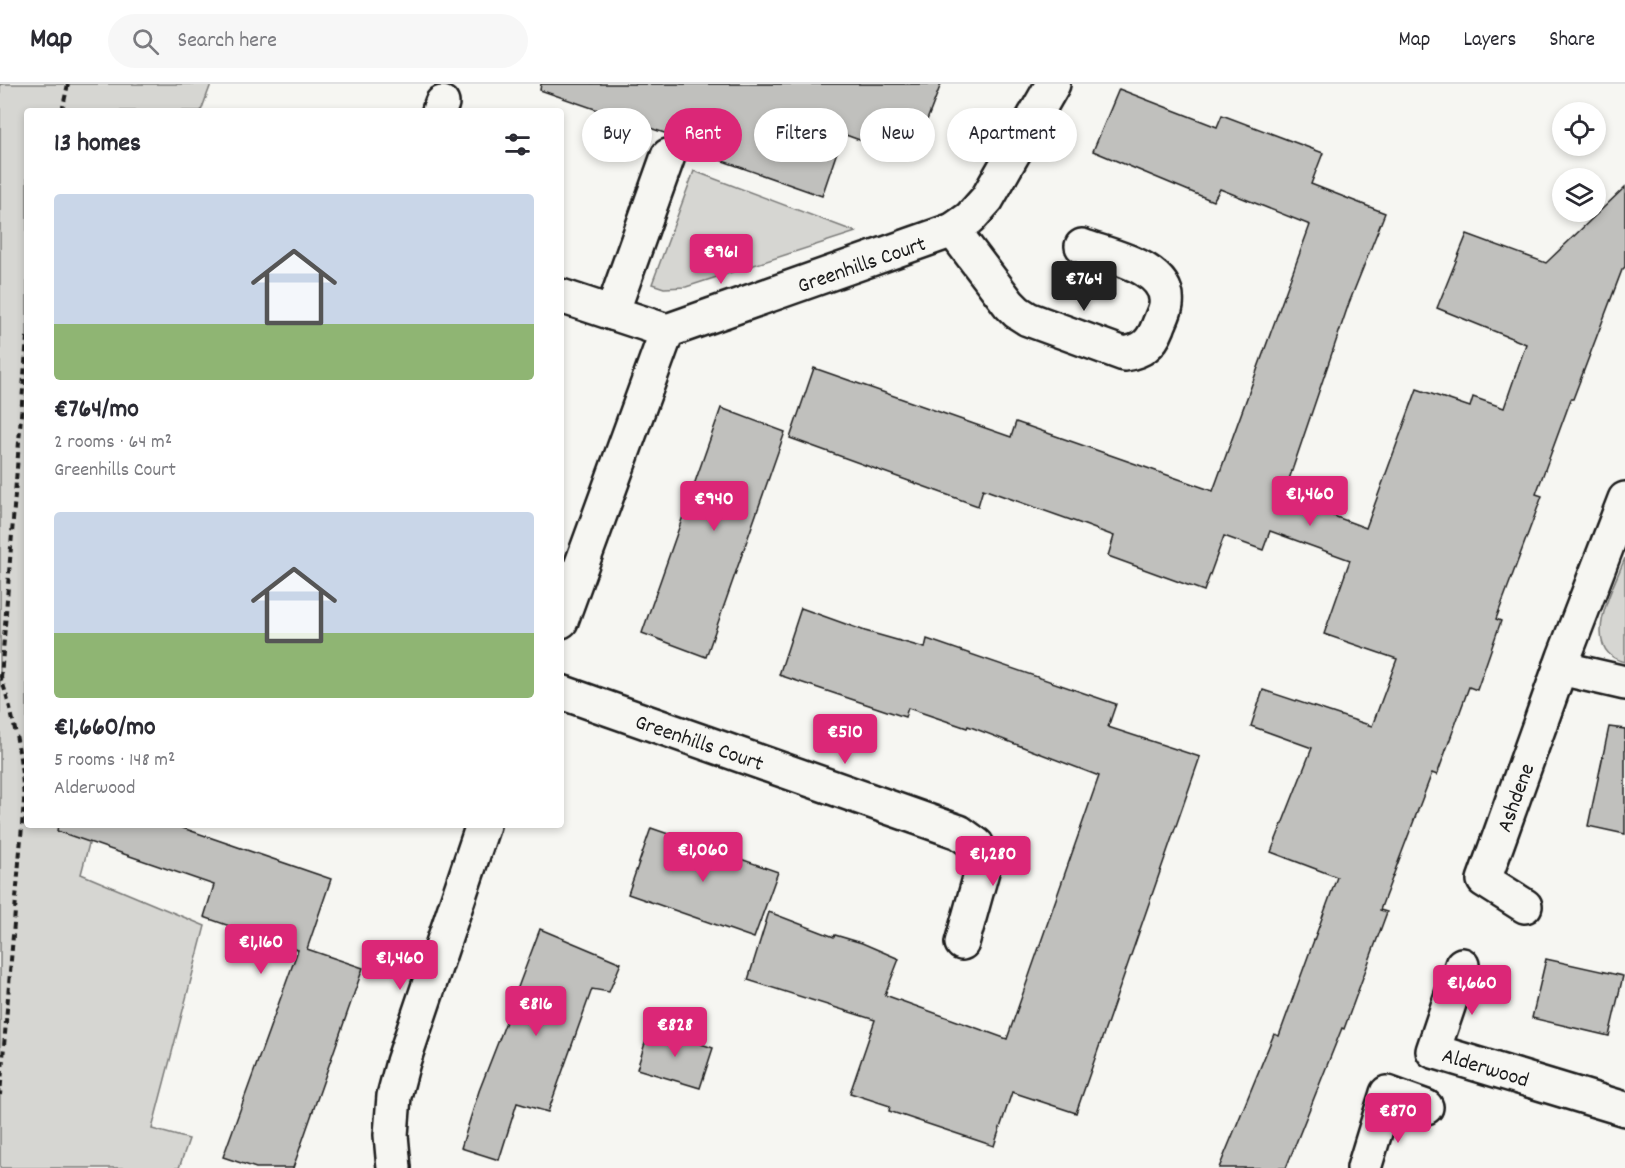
<!DOCTYPE html>
<html lang="en">
<head>
<meta charset="utf-8">
<style>
  body { margin:0; font-family:Dekko,sans-serif; background:#f7f7f7; color:#2b2b33; height:100vh; display:flex; flex-direction:column; font-size:22px; white-space:nowrap }
  * { box-sizing:border-box; margin:0 }
  p { font-size:20px; color:#7c7c81 }
  .icon { flex:none; width:33px; height:33px; fill:none; stroke:currentColor; stroke-width:2; stroke-linecap:round; stroke-linejoin:round }
  .map { position:relative; flex:1; overflow:hidden }
  .details { position:absolute; left:24px; top:24px; width:540px; height:720px; display:flex; flex-direction:column; background:#fff; border-radius:6px; box-shadow:0 3px 9px #0003 }
  .details>* { flex:none }
  .top-card { position:absolute; left:582px; top:24px; width:570px; height:54px; display:flex; gap:12px }
  .tools { position:absolute; left:1552px; top:18px; display:grid; gap:12px }
  .tools a { display:grid; place-items:center; width:54px; height:54px; border-radius:50%; background:#fff; box-shadow:0 3px 9px #0003; font-size:30px }
  .price { position:absolute; translate:-50% -51px; padding:0 14px; border-radius:6px; background:#db2777; color:#fff; font-size:20px; line-height:39px; filter:drop-shadow(0 2px 3px #0008) }
  .price::after { content:''; position:absolute; left:50%; top:36px; width:18px; height:14px; margin-left:-9px; background:inherit; clip-path:polygon(0 0,100% 0,50% 100%) }
  .price.on { background:#222; color:#fff }
  ul { padding:0; list-style:none }
  li { display:grid; align-content:center; gap:12px; height:318px; padding:0 30px }
  li span { display:grid; place-items:center; height:186px; border-radius:6px; color:#555 }
  li>.icon { margin-inline-start:auto }
  span .icon { width:108px; height:108px; fill:#fffc; stroke-width:1 }
  li b { font-size:26px }
  h2 { display:flex; justify-content:space-between; align-items:center; height:72px; padding:0 30px; font-size:26px }
  .pill { padding:0 21px; border-radius:27px; background:#fff; box-shadow:0 3px 9px #0003; font-size:21px; line-height:54px }
  .pill.on { background:#db2777; color:#fff }
  header { display:flex; align-items:center; gap:36px; box-sizing:border-box; height:84px; padding:0 30px; background:#fff; border-bottom:2px solid #e1e1e2 }
  header strong { font-size:28px }
  nav { display:flex; gap:33px; margin-inline-start:auto; font-size:21px }
  .search { width:420px; height:54px; background:#f7f7f7; display:flex; align-items:center; gap:15px; box-sizing:border-box; padding:0 21px; border-radius:33px; color:#7c7c81; font-size:22px }
  .map>svg:first-child { display:block }
</style>
</head>
<body>
<header>
<strong>Map</strong>
<div class="search"><svg class="icon" aria-label="search" viewBox="0 0 24 24"><circle cx="10" cy="10" r="6"/><path d="M15 15l6 6"/></svg>Search here</div>
<nav><a>Map</a><a>Layers</a><a>Share</a></nav>
</header>
<div class="map">
<svg width="1625" height="1084" viewBox="0 0 1625 1084">
  <rect width="100%" height="100%" fill="#f6f6f2"/>
  <filter id="ink" filterUnits="userSpaceOnUse"><feTurbulence type="fractalNoise" baseFrequency=".0167" numOctaves="2"/><feDisplacementMap in="SourceGraphic" scale="12" xChannelSelector="R" yChannelSelector="G"/><feConvolveMatrix kernelMatrix="1 2 1 2 8 2 1 2 1" color-interpolation-filters="sRGB"/></filter>
  <g filter="url(#ink)">
    <g fill="#d6d6d2" stroke="#797977" stroke-width="1.5">
      <path d="M 0,0 L 211,0 L 201,27 L 27,27 L 27,741 L 94,741 L 81,790 L 205,842 L 152,1045 L 189,1055 L 179,1084 L 0,1084 Z"/>
      <path d="M 694,87 L 856,148 L 686,203 L 664,204 L 652,200 Z"/>
      <path d="M 1625,474 L 1625,578 C 1577,567 1614,502 1625,474 Z"/>
    </g>
    <g fill="#c0c0bd" stroke="#1c1c1c" stroke-width="1.5">
      <path d="M 541,0 L 941,0 L 912,75 L 843,50 L 822,112 L 703,70 L 705,63 L 540,6 Z"/>
      <path d="M 1119,5 L 1217,43 L 1222,31 L 1323,69 L 1311,100 L 1385,129 L 1349,219 L 1283,413 L 1366,444 L 1417,305 L 1470,323 L 1473,313 L 1504,324 L 1526,260 L 1437,224 L 1467,150 L 1546,179 L 1625,103 L 1625,183 L 1622,186 L 1573,315 L 1571,315 L 1536,410 L 1542,412 L 1496,535 L 1501,537 L 1477,606 L 1469,603 L 1437,691 L 1432,689 L 1380,826 L 1387,828 L 1344,945 L 1342,944 L 1286,1084 L 1219,1084 L 1274,950 L 1279,952 L 1337,793 L 1271,768 L 1312,664 L 1251,642 L 1263,606 L 1372,642 L 1397,575 L 1324,550 L 1350,476 L 1270,447 L 1263,466 L 1224,452 L 1204,507 L 1108,472 L 1114,452 L 1082,440 L 983,405 L 978,422 L 790,354 L 814,284 L 1011,353 L 1016,338 L 1213,407 L 1310,141 L 1220,105 L 1213,117 L 1093,67 Z"/>
      <path d="M 721,324 L 785,348 L 706,573 L 642,549 Z"/>
      <path d="M 801,524 L 865,547 L 925,564 L 927,555 L 1116,620 L 1108,643 L 1200,673 L 1076,1029 L 1012,1008 L 994,1062 L 889,1027 L 890,1022 L 850,1009 L 875,936 L 748,896 L 769,828 L 834,853 L 835,851 L 862,859 L 899,875 L 885,911 L 1007,955 L 1099,692 L 968,642 L 967,644 L 908,624 L 905,633 L 779,591 Z"/>
      <path d="M 1609,643 L 1625,645 L 1625,750 L 1588,742 Z"/>
      <path d="M 58,741 L 174,741 L 331,795 L 307,865 L 363,884 L 293,1084 L 256,1084 L 223,1073 L 298,866 L 204,833 L 214,801 L 57,747 Z"/>
      <path d="M 651,744 L 778,788 L 754,854 L 628,810 Z"/>
      <path d="M 540,845 L 621,879 L 609,908 L 592,905 L 548,1028 L 517,1019 L 499,1076 L 461,1064 L 479,1007 L 518,907 L 517,906 Z"/>
      <path d="M 1546,875 L 1623,892 L 1609,952 L 1532,934 Z"/>
      <path d="M 650,943 L 713,964 L 700,1004 L 637,985 Z"/>
    </g>
    <g fill="none" stroke-linecap="round" stroke-linejoin="round">
      <defs>
        <g id="minor">
          <path d="M 439,27 L 442,19"/>
          <path d="M 953,146 L 1009,220 L 1017,228 L 1028,235 L 1124,270 C 1142,267 1151,261 1158,243 C 1160,237 1165,228 1166,221 C 1171,183 1109,172 1082,162"/>
          <path d="M 561,212 L 667,247"/>
          <path d="M 612,229 L 668,72"/>
          <path d="M 561,537 L 667,247 L 953,146 L 970,134 L 987,115 L 1053,0"/>
          <path d="M 1560,584 L 1625,599"/>
          <path d="M 561,608 L 959,748 L 977,761 L 984,780 L 962,859"/>
          <path d="M 1525,822 L 1484,796 L 1564,573 L 1625,415"/>
          <path d="M 1462,881 L 1433,967 L 1625,1025"/>
          <path d="M 394,1084 L 391,1051 L 394,1012 L 403,978 L 483,741"/>
          <path d="M 1364,1084 L 1387,1009 L 1426,1023"/>
        </g>
      </defs>
      <use href="#minor" stroke="#1c1c1c" stroke-width="38"/>
      <g stroke="#1c1c1c" stroke-width="4" stroke-dasharray="6 4.5" stroke-linecap="butt">
        <path d="M 62,27 L 68,0"/>
        <path d="M 0,591 C 14,632 22,674 24,717 L 0,1011"/>
        <path d="M 1,594 L 27,253"/>
      </g>
      <use href="#minor" stroke="#f6f6f2" stroke-width="33"/>
    </g>
  </g>
  <g text-anchor="middle" stroke-width="5" stroke-linejoin="round" paint-order="stroke">
    <g font-size="22" fill="#1c1c1c" stroke="#f6f6f2">
      <text transform="translate(861 179) rotate(-19)" y="8">Greenhills Court</text>
      <text transform="translate(700 657) rotate(19)" y="8">Greenhills Court</text>
      <text transform="translate(1514 713) rotate(-70)" y="8">Ashdene</text>
      <text transform="translate(1486 982) rotate(17)" y="8">Alderwood</text>
    </g>
  </g>
</svg>
<div class="tools">
<a><svg class="icon" aria-label="locate" viewBox="0 0 24 24"><circle cx="12" cy="12" r="6"/><path d="M12 2v4M12 18v4M2 12h4M18 12h4"/></svg></a>
<a><svg class="icon" aria-label="layers" viewBox="0 0 24 24"><path d="M12 4l9 5-9 5-9-5zM3 14l9 5 9-5"/></svg></a>
</div>
<b class="price" style="left:721px;top:201px">€961</b>
<b class="price on" style="left:1084px;top:228px">€764</b>
<b class="price" style="left:1310px;top:443px">€1,460</b>
<b class="price" style="left:714px;top:448px">€940</b>
<b class="price" style="left:845px;top:681px">€510</b>
<b class="price" style="left:703px;top:799px">€1,060</b>
<b class="price" style="left:993px;top:803px">€1,280</b>
<b class="price" style="left:261px;top:891px">€1,160</b>
<b class="price" style="left:400px;top:907px">€1,460</b>
<b class="price" style="left:1472px;top:932px">€1,660</b>
<b class="price" style="left:536px;top:953px">€816</b>
<b class="price" style="left:675px;top:974px">€828</b>
<b class="price" style="left:1398px;top:1060px">€870</b>
<div class="top-card">
<a class="pill">Buy</a>
<a class="pill on">Rent</a>
<a class="pill">Filters</a>
<a class="pill">New</a>
<a class="pill">Apartment</a>
</div>
<section class="details">
<h2>13 homes<svg class="icon" aria-label="filters" viewBox="0 0 24 24"><path d="M4 7h16M4 17h16"/><circle cx="9" cy="7" r="2"/><circle cx="15" cy="17" r="2"/></svg></h2>
<ul>
<li><span style="background:linear-gradient(#c9d6e8 70%,#8fb573 0)"><svg class="icon" aria-label="home" viewBox="0 0 24 24"><path d="M3 11l9-7 9 7M6 9v11h12V9"/></svg></span><div><b>€764/mo</b><p>2 rooms · 64 m²</p><p>Greenhills Court</p></div></li>
<li><span style="background:linear-gradient(#c9d6e8 65%,#8fb573 0)"><svg class="icon" aria-label="home" viewBox="0 0 24 24"><path d="M3 11l9-7 9 7M6 9v11h12V9"/></svg></span><div><b>€1,660/mo</b><p>5 rooms · 148 m²</p><p>Alderwood</p></div></li>
</ul>
</section>
</div>
</body>
</html>
